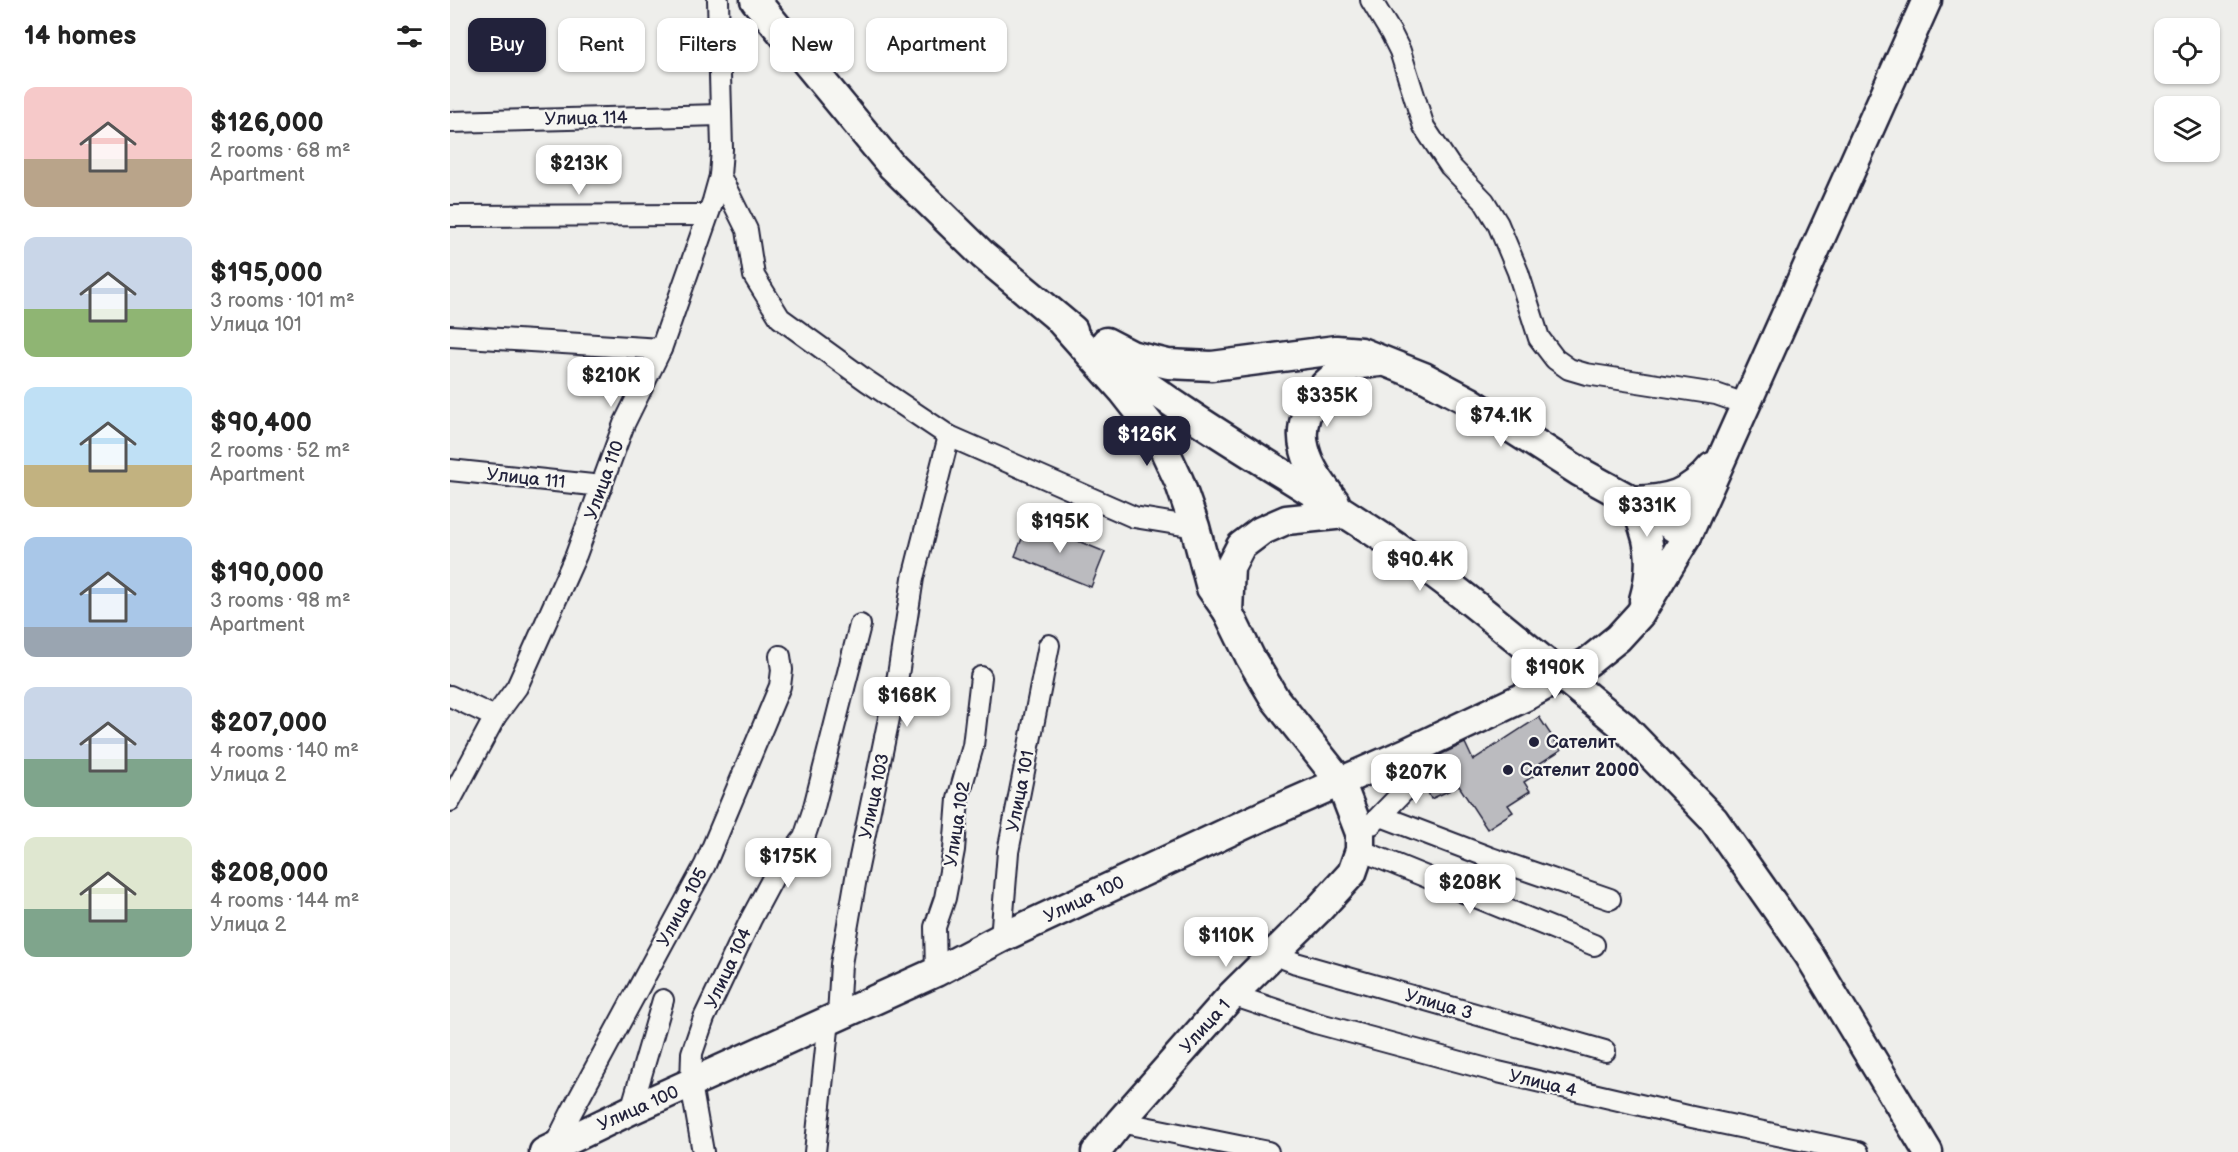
<!DOCTYPE html>
<html lang="en">
<head>
<meta charset="utf-8">
<style>
  body { margin:0; font-family:"Balsamiq Sans",sans-serif; background:#f2f2f2; color:#222; height:100vh; display:flex; flex-direction:column; font-size:22px; white-space:nowrap }
  * { box-sizing:border-box; margin:0 }
  p { font-size:20px; color:#767676 }
  .icon { flex:none; width:33px; height:33px; fill:none; stroke:currentColor; stroke-width:2; stroke-linecap:round; stroke-linejoin:round }
  .map { position:relative; flex:1; overflow:hidden }
  .sheet { display:flex; flex-direction:column; background:#fff; width:450px }
  .sheet>* { flex:none }
  .banner { position:absolute; left:18px; top:18px; width:570px; height:54px; display:flex; gap:12px }
  .tools { position:absolute; left:1704px; top:18px; display:grid; gap:12px }
  .tools a { display:grid; place-items:center; width:66px; height:66px; border-radius:12px; background:#fff; box-shadow:0 2px 4px #0004; font-size:30px }
  .price { position:absolute; translate:-50% -51px; padding:0 14px; border-radius:12px; background:#fff; color:#222; font-size:20px; line-height:39px; filter:drop-shadow(0 2px 3px #0008) }
  .price::after { content:''; position:absolute; left:50%; top:36px; width:18px; height:14px; margin-left:-9px; background:inherit; clip-path:polygon(0 0,100% 0,50% 100%) }
  .price.on { background:#22223b; color:#fff }
  ul { padding:0; list-style:none }
  li { display:flex; align-items:center; gap:18px; height:150px; padding:0 24px }
  li span { display:grid; place-items:center; flex:none; width:168px; height:120px; border-radius:12px; color:#555 }
  li>.icon { margin-inline-start:auto }
  span .icon { width:72px; height:72px; fill:#fffc; stroke-width:1 }
  li b { font-size:26px }
  h2 { display:flex; justify-content:space-between; align-items:center; height:72px; padding:0 24px; font-size:26px }
  .tag { padding:0 21px; border-radius:12px; background:#fff; box-shadow:0 2px 4px #0004; font-size:21px; line-height:54px }
  .tag.on { background:#22223b; color:#fff }
  main { display:flex; flex:1; min-height:0 }
  .map>svg:first-child { display:block }
</style>
</head>
<body>
<main>
<section class="sheet">
<h2>14 homes<svg class="icon" aria-label="filters" viewBox="0 0 24 24"><path d="M4 7h16M4 17h16"/><circle cx="9" cy="7" r="2"/><circle cx="15" cy="17" r="2"/></svg></h2>
<ul>
<li><span style="background:linear-gradient(#f6c9c9 60%,#b9a48a 0)"><svg class="icon" aria-label="home" viewBox="0 0 24 24"><path d="M3 11l9-7 9 7M6 9v11h12V9"/></svg></span><div><b>$126,000</b><p>2 rooms · 68 m²</p><p>Apartment</p></div></li>
<li><span style="background:linear-gradient(#c9d6e8 60%,#8fb573 0)"><svg class="icon" aria-label="home" viewBox="0 0 24 24"><path d="M3 11l9-7 9 7M6 9v11h12V9"/></svg></span><div><b>$195,000</b><p>3 rooms · 101 m²</p><p>Улица 101</p></div></li>
<li><span style="background:linear-gradient(#bfe0f5 65%,#c2b280 0)"><svg class="icon" aria-label="home" viewBox="0 0 24 24"><path d="M3 11l9-7 9 7M6 9v11h12V9"/></svg></span><div><b>$90,400</b><p>2 rooms · 52 m²</p><p>Apartment</p></div></li>
<li><span style="background:linear-gradient(#a9c7e8 75%,#9aa5b1 0)"><svg class="icon" aria-label="home" viewBox="0 0 24 24"><path d="M3 11l9-7 9 7M6 9v11h12V9"/></svg></span><div><b>$190,000</b><p>3 rooms · 98 m²</p><p>Apartment</p></div></li>
<li><span style="background:linear-gradient(#c9d6e8 60%,#7fa58c 0)"><svg class="icon" aria-label="home" viewBox="0 0 24 24"><path d="M3 11l9-7 9 7M6 9v11h12V9"/></svg></span><div><b>$207,000</b><p>4 rooms · 140 m²</p><p>Улица 2</p></div></li>
<li><span style="background:linear-gradient(#dfe7d0 60%,#7fa58c 0)"><svg class="icon" aria-label="home" viewBox="0 0 24 24"><path d="M3 11l9-7 9 7M6 9v11h12V9"/></svg></span><div><b>$208,000</b><p>4 rooms · 144 m²</p><p>Улица 2</p></div></li>
</ul>
</section>
<div class="map">
<svg width="1788" height="1152" viewBox="0 0 1788 1152">
  <rect width="100%" height="100%" fill="#eeeeeb"/>
  <filter id="ink" filterUnits="userSpaceOnUse"><feTurbulence type="fractalNoise" baseFrequency=".0167" numOctaves="2"/><feDisplacementMap in="SourceGraphic" scale="12" xChannelSelector="R" yChannelSelector="G"/><feConvolveMatrix kernelMatrix="1 2 1 2 8 2 1 2 1" color-interpolation-filters="sRGB"/></filter>
  <g filter="url(#ink)">
    <g fill="#bbbbbf" stroke="#22223b" stroke-width="1.5">
      <path d="M 579,521 L 655,552 L 641,587 L 565,556 Z"/>
      <path d="M 1089,717 L 1111,750 L 1084,767 L 1088,773 L 1074,782 L 1080,791 L 1058,805 L 1063,812 L 1037,829 L 1009,786 L 981,799 L 972,779 L 973,763 L 1015,743 L 1023,760 Z"/>
    </g>
    <g fill="none" stroke-linecap="round" stroke-linejoin="round">
      <defs>
        <g id="street">
          <path d="M 921,0 L 941,33 L 950,51 L 974,127 L 1000,166 L 1034,201 L 1048,224 L 1068,272 L 1089,338 L 1105,359 L 1119,369 L 1136,374 L 1266,394 L 1295,404"/>
          <path d="M 0,122 L 271,115"/>
          <path d="M 270,176 L 297,230 L 304,276 L 330,318 L 417,381 L 499,436 L 684,517 L 745,527"/>
          <path d="M 0,216 L 257,215"/>
          <path d="M 0,336 L 211,349"/>
          <path d="M 0,470 L 152,486"/>
          <path d="M 0,696 L 45,717"/>
          <path d="M 0,801 L 45,717 L 67,687 L 126,555 L 174,424 L 211,349 L 263,201 L 270,176 L 272,149 L 268,0"/>
          <path d="M 931,816 L 1041,858 L 1160,899"/>
          <path d="M 922,824 L 957,788 L 962,771 L 958,752"/>
          <path d="M 910,850 L 1144,945"/>
          <path d="M 551,938 L 558,852 L 599,645"/>
          <path d="M 823,954 L 846,963 L 1155,1051"/>
          <path d="M 486,972 L 485,927 L 495,898 L 504,850 L 508,799 L 523,746 L 531,677"/>
          <path d="M 782,995 L 866,1023 L 1048,1072 L 1242,1117 L 1408,1152"/>
          <path d="M 388,1016 L 391,964 L 407,872 L 448,675 L 463,578 L 499,436"/>
          <path d="M 181,1110 L 213,1000"/>
          <path d="M 670,1122 L 818,1152"/>
          <path d="M 104,1147 L 121,1113 L 255,865 L 330,686 L 332,670 L 330,656"/>
          <path d="M 253,1152 L 241,1084 L 242,1053 L 254,1018 L 301,919 L 324,876 L 354,838 L 363,811 L 410,625"/>
          <path d="M 365,1152 L 379,1020"/>
        </g>
        <g id="secondary">
          <path d="M 305,0 L 442,166 L 533,255 L 623,330"/>
          <path d="M 608,318 L 674,392 L 707,434 L 729,481 L 745,527 L 761,588 L 778,612 L 800,657 L 825,699 L 890,781 L 910,833 L 910,850 L 902,873 L 869,909 L 782,995 L 670,1122 L 646,1152"/>
          <path d="M 656,342 L 681,355 L 718,364 L 762,366 L 886,350 L 911,352 L 974,377 L 1019,401 L 1130,472 L 1183,501 L 1237,536"/>
          <path d="M 660,358 C 752,429 855,484 951,550 C 991,577 1029,608 1067,639"/>
          <path d="M 1183,501 C 1200,538 1205,561 1194,600"/>
          <path d="M 1183,501 C 1218,500 1239,495 1262,467"/>
          <path d="M 885,502 C 873,486 860,470 855,450 C 845,416 871,378 903,366 C 911,363 922,363 930,362"/>
          <path d="M 778,612 L 780,567 L 791,546 L 811,531 L 836,520 L 895,514"/>
          <path d="M 1173,726 L 1264,820 L 1359,955 L 1478,1152"/>
          <path d="M 94,1152 L 181,1110 L 486,972 L 551,938 L 817,814 L 958,752 L 1076,696 L 1138,662 L 1168,638 L 1190,614 L 1237,536 L 1477,0"/>
        </g>
      </defs>
      <use href="#street" stroke="#22223b" stroke-width="24"/>
      <use href="#secondary" stroke="#22223b" stroke-width="33"/>
      <use href="#street" stroke="#f6f6f2" stroke-width="20"/>
      <use href="#secondary" stroke="#f6f6f2" stroke-width="28"/>
      <defs>
        <path id="secondary-bridge" d="M 1067,639 L 1173,726"/>
      </defs>
      <use href="#secondary-bridge" stroke="#22223b" stroke-width="33" stroke-linecap="butt"/>
      <use href="#secondary-bridge" stroke="#f6f6f2" stroke-width="28"/>
    </g>
  </g>
  <g fill="#22223b" stroke="#f6f6f2" stroke-width="2">
    <circle cx="1084" cy="742" r="6"/>
    <circle cx="1058" cy="770" r="6"/>
  </g>
  <g text-anchor="middle" stroke-width="4.5" stroke-linejoin="round" paint-order="stroke">
    <g font-size="18" fill="#22223b" stroke="#f6f6f2">
      <text transform="translate(136 118) rotate(-1)" y="6">Улица 114</text>
      <text transform="translate(76 478) rotate(6)" y="6">Улица 111</text>
      <text transform="translate(154 480) rotate(-70)" y="6">Улица 110</text>
      <text transform="translate(570 791) rotate(-79)" y="6">Улица 101</text>
      <text transform="translate(424 796) rotate(-78)" y="6">Улица 103</text>
      <text transform="translate(507 824) rotate(-81)" y="6">Улица 102</text>
      <text transform="translate(634 899) rotate(-25)" y="6">Улица 100</text>
      <text transform="translate(232 907) rotate(-62)" y="6">Улица 105</text>
      <text transform="translate(278 968) rotate(-65)" y="6">Улица 104</text>
      <text transform="translate(989 1004) rotate(16)" y="6">Улица 3</text>
      <text transform="translate(755 1026) rotate(-48)" y="6">Улица 1</text>
      <text transform="translate(1093 1083) rotate(13)" y="6">Улица 4</text>
      <text transform="translate(188 1108) rotate(-24)" y="6">Улица 100</text>
    </g>
    <g font-size="18" font-weight="bold" fill="#22223b" stroke="#f6f6f2" text-anchor="start">
      <text x="1096" y="748">Сателит</text>
      <text x="1070" y="776">Сателит 2000</text>
    </g>
  </g>
</svg>
<div class="tools">
<a><svg class="icon" aria-label="locate" viewBox="0 0 24 24"><circle cx="12" cy="12" r="6"/><path d="M12 2v4M12 18v4M2 12h4M18 12h4"/></svg></a>
<a><svg class="icon" aria-label="layers" viewBox="0 0 24 24"><path d="M12 4l9 5-9 5-9-5zM3 14l9 5 9-5"/></svg></a>
</div>
<b class="price" style="left:129px;top:196px">$213K</b>
<b class="price" style="left:161px;top:408px">$210K</b>
<b class="price" style="left:877px;top:428px">$335K</b>
<b class="price" style="left:1051px;top:448px">$74.1K</b>
<b class="price on" style="left:697px;top:467px">$126K</b>
<b class="price" style="left:1197px;top:538px">$331K</b>
<b class="price" style="left:610px;top:554px">$195K</b>
<b class="price" style="left:970px;top:592px">$90.4K</b>
<b class="price" style="left:1105px;top:700px">$190K</b>
<b class="price" style="left:457px;top:728px">$168K</b>
<b class="price" style="left:966px;top:805px">$207K</b>
<b class="price" style="left:338px;top:889px">$175K</b>
<b class="price" style="left:1020px;top:915px">$208K</b>
<b class="price" style="left:776px;top:968px">$110K</b>
<div class="banner">
<a class="tag on">Buy</a>
<a class="tag">Rent</a>
<a class="tag">Filters</a>
<a class="tag">New</a>
<a class="tag">Apartment</a>
</div>
</div>
</main>
</body>
</html>
